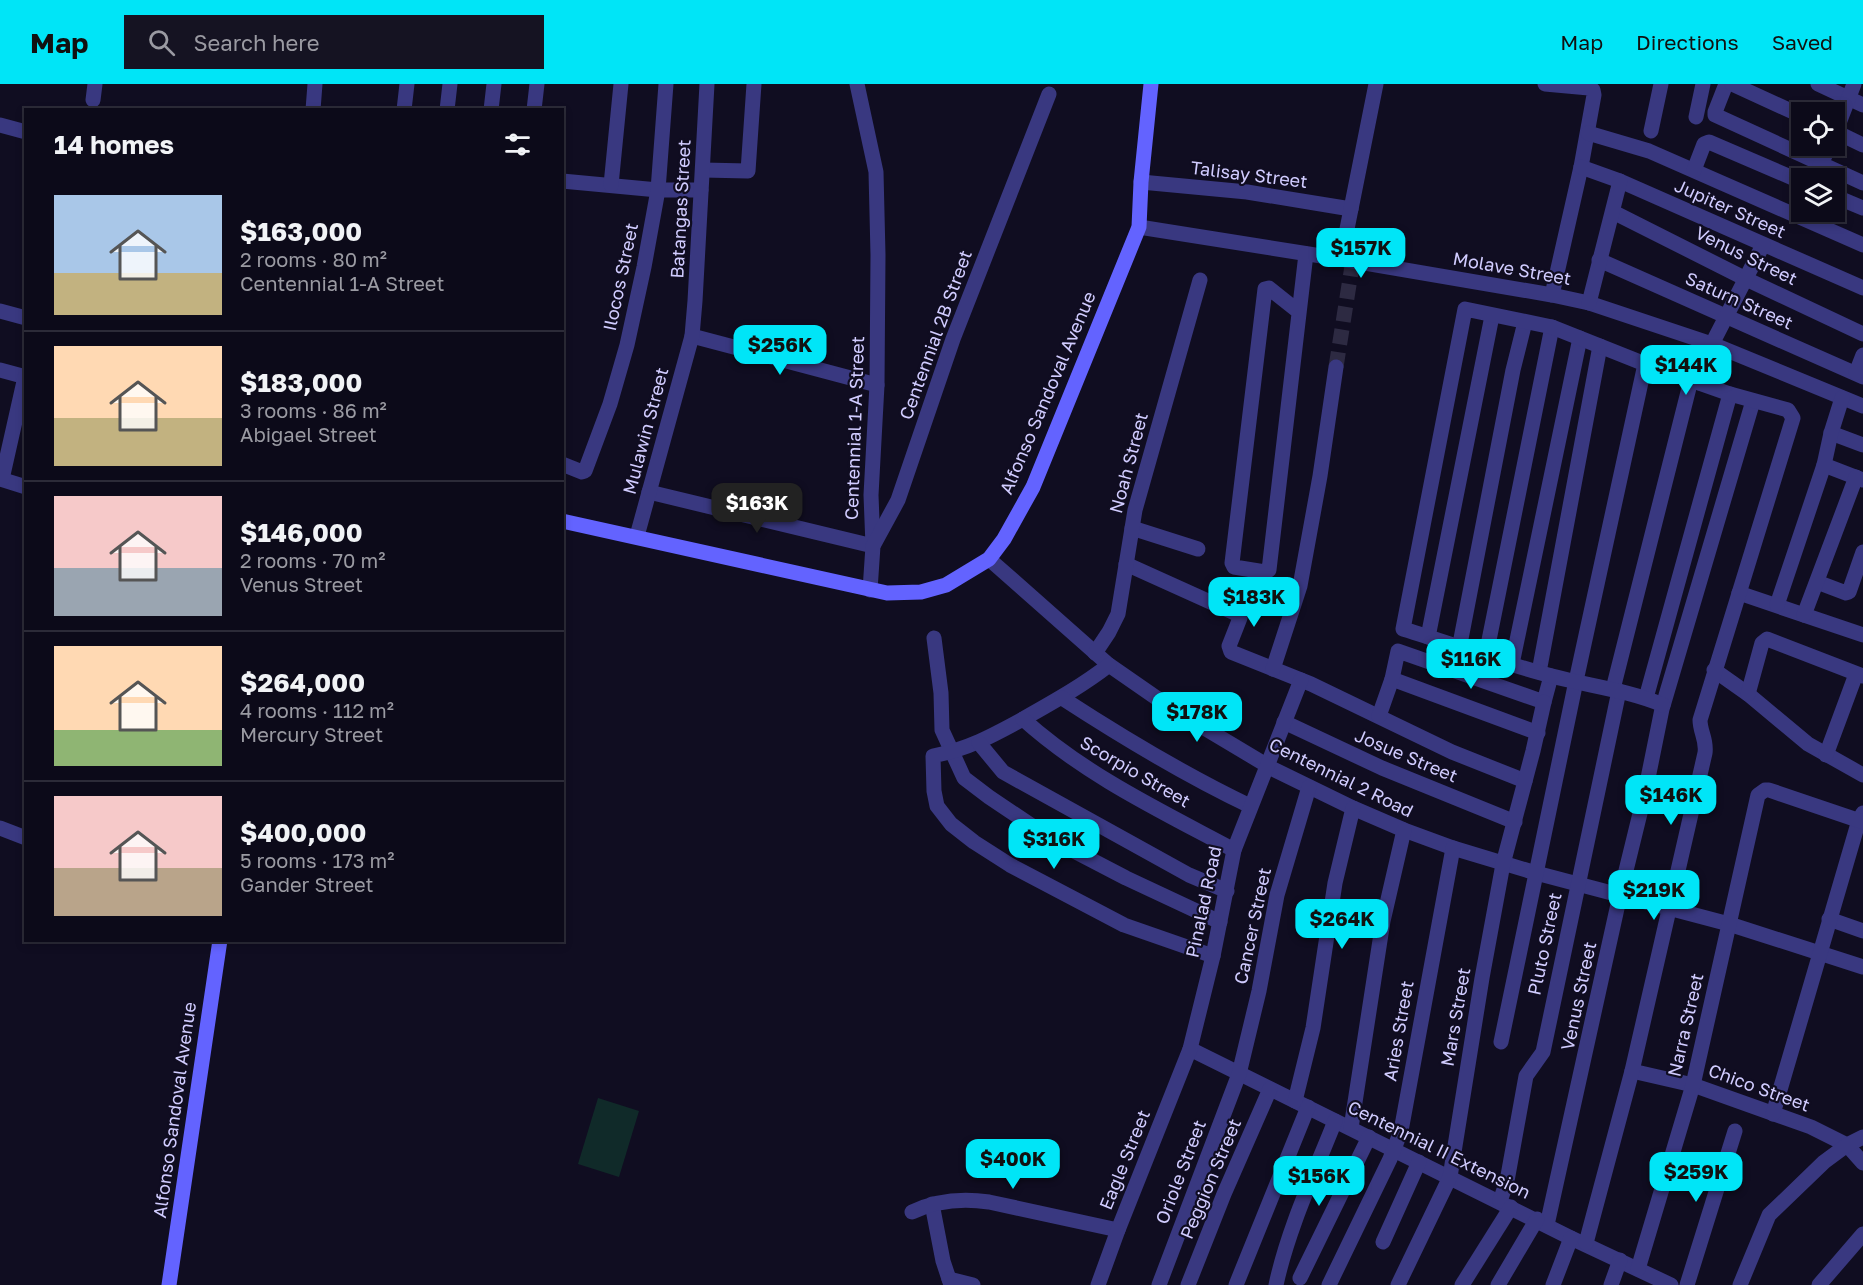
<!DOCTYPE html>
<html lang="en">
<head>
<meta charset="utf-8">
<style>
  body { margin:0; font-family:"Golos Text",sans-serif; background:#151322; color:#f1f3f6; height:100vh; display:flex; flex-direction:column; font-size:22px; white-space:nowrap }
  * { box-sizing:border-box; margin:0 }
  p { font-size:20px; color:#9a9aa2 }
  .icon { flex:none; width:33px; height:33px; fill:none; stroke:currentColor; stroke-width:2; stroke-linecap:round; stroke-linejoin:round }
  .map { position:relative; flex:1; overflow:hidden }
  .details { position:absolute; left:24px; top:24px; width:540px; height:834px; display:flex; flex-direction:column; background:#0c0a19; border-radius:0px; box-shadow:0 3px 9px #0003,0 0 0 2px #2c2b38 }
  .details>* { flex:none }
  .fabs { position:absolute; left:1791px; top:18px; display:grid; gap:12px }
  .fabs a { display:grid; place-items:center; width:54px; height:54px; border-radius:0px; background:#0c0a19; box-shadow:0 3px 9px #0003,0 0 0 2px #2c2b38; font-size:30px }
  .price { position:absolute; translate:-50% -51px; padding:0 14px; border-radius:12px; background:#00e5f7; color:#111; font-size:20px; line-height:39px; filter:drop-shadow(0 2px 3px #0008) }
  .price::after { content:''; position:absolute; left:50%; top:36px; width:18px; height:14px; margin-left:-9px; background:inherit; clip-path:polygon(0 0,100% 0,50% 100%) }
  .price.active { background:#222; color:#fff }
  ul { padding:0; list-style:none }
  li { display:flex; align-items:center; gap:18px; height:150px; padding:0 30px }
  li+li { border-top:2px solid #2c2b38 }
  li span { display:grid; place-items:center; flex:none; width:168px; height:120px; border-radius:0px; color:#555 }
  li>.icon { margin-inline-start:auto }
  span .icon { width:72px; height:72px; fill:#fffc; stroke-width:1 }
  li b { font-size:26px }
  h2 { display:flex; justify-content:space-between; align-items:center; height:72px; padding:0 30px; font-size:26px }
  header { display:flex; align-items:center; gap:36px; box-sizing:border-box; height:84px; padding:0 30px; background:#00e5f7; color:#111 }
  header strong { font-size:28px }
  nav { display:flex; gap:33px; margin-inline-start:auto; font-size:21px }
  .search { width:420px; height:54px; background:#151322; display:flex; align-items:center; gap:15px; box-sizing:border-box; padding:0 21px; border-radius:0px; color:#9a9aa2; font-size:22px }
  .map>svg:first-child { display:block }
</style>
</head>
<body>
<header>
<strong>Map</strong>
<div class="search"><svg class="icon" aria-label="search" viewBox="0 0 24 24"><circle cx="10" cy="10" r="6"/><path d="M15 15l6 6"/></svg>Search here</div>
<nav><a>Map</a><a>Directions</a><a>Saved</a></nav>
</header>
<div class="map">
<svg width="1863" height="1201" viewBox="0 0 1863 1201">
  <rect width="100%" height="100%" fill="#100d21"/>
  <path fill="#102a29" d="M 598,1014 L 639,1027 L 619,1093 L 578,1080 Z"/>
  <g fill="none" stroke-linecap="round" stroke-linejoin="round">
    <path stroke="#2d2a42" stroke-width="15" stroke-dasharray="15 8" stroke-linecap="butt" d="M 1336,283 L 1352,182"/>
    <g stroke="#393880" stroke-width="15">
      <path d="M 1545,0 L 1589,4 L 1593,6 L 1594,11 L 1581,83 L 1552,211"/>
      <path d="M 1726,0 L 1715,28 L 1715,31 L 1863,99"/>
      <path d="M 1732,0 L 1802,32"/>
      <path d="M 1818,0 L 1863,21"/>
      <path d="M 93,16 L 95,0"/>
      <path d="M 313,26 L 315,0"/>
      <path d="M 404,26 L 407,0"/>
      <path d="M 447,26 L 450,0"/>
      <path d="M 491,26 L 494,0"/>
      <path d="M 534,26 L 537,0"/>
      <path d="M 1696,33 L 1703,0"/>
      <path d="M 0,41 L 26,48"/>
      <path d="M 1651,47 L 1661,0"/>
      <path d="M 1834,47 L 1863,61"/>
      <path d="M 1588,49 L 1649,67 L 1863,161"/>
      <path d="M 1834,52 L 1854,0"/>
      <path d="M 1820,81 L 1830,62"/>
      <path d="M 1581,83 L 1620,97 L 1863,204"/>
      <path d="M 703,86 L 748,87 L 754,0"/>
      <path d="M 1694,86 L 1704,60 L 1709,58 L 1802,98"/>
      <path d="M 562,97 L 658,106 L 701,106"/>
      <path d="M 1141,98 L 1247,108 L 1351,125"/>
      <path d="M 611,101 L 621,0"/>
      <path d="M 1834,112 L 1863,124"/>
      <path d="M 1613,128 L 1746,195 L 1863,250"/>
      <path d="M 1139,143 L 1353,177 L 1552,211 L 1589,219 L 1712,260 L 1863,322"/>
      <path d="M 1341,175 L 1376,0"/>
      <path d="M 1599,176 L 1863,293"/>
      <path d="M 1589,219 L 1620,97"/>
      <path d="M 0,227 L 26,234"/>
      <path d="M 1299,228 L 1269,204 L 1265,205 L 1232,479 L 1234,483 L 1265,488 L 1269,486 L 1306,170"/>
      <path d="M 692,252 L 877,301"/>
      <path d="M 0,286 L 26,293"/>
      <path d="M 1856,289 L 1863,271"/>
      <path d="M 1699,299 L 1712,260 L 1763,161"/>
      <path d="M 1831,349 L 1863,361"/>
      <path d="M 562,380 L 582,388 L 585,387 L 610,320 L 627,261 L 644,183 L 658,106 L 666,0"/>
      <path d="M 1824,381 L 1863,396"/>
      <path d="M 0,395 L 26,403"/>
      <path d="M 2,395 L 25,293"/>
      <path d="M 649,408 L 873,462 L 871,411 L 877,301 L 878,171 L 876,88 L 857,0"/>
      <path d="M 1132,444 L 1198,465"/>
      <path d="M 637,452 L 692,252 L 695,217 L 707,0"/>
      <path d="M 989,475 L 1109,581 L 1171,624 L 1273,685 L 1353,724 L 1404,746 L 1453,764 L 1536,789 L 1729,840 L 1863,883"/>
      <path d="M 1126,480 L 1239,531 L 1240,534 L 1229,562 L 1231,568 L 1311,600 L 1452,668 L 1525,697"/>
      <path d="M 1817,498 L 1846,509 L 1849,508 L 1863,468"/>
      <path d="M 870,506 L 873,462 L 898,416 L 953,255 L 1049,10"/>
      <path d="M 1739,509 L 1863,551"/>
      <path d="M 1777,521 L 1824,381 L 1831,349 L 1842,314"/>
      <path d="M 1804,531 L 1856,393"/>
      <path d="M 1428,553 L 1492,232"/>
      <path d="M 934,554 L 941,609 L 942,646 L 964,694 L 989,713 L 1053,756 L 1126,794 L 1220,838"/>
      <path d="M 1459,565 L 1513,286 L 1525,238"/>
      <path d="M 1095,569 L 1109,548 L 1118,530 L 1135,426 L 1200,196"/>
      <path d="M 1486,571 L 1552,243"/>
      <path d="M 1512,580 L 1580,254"/>
      <path d="M 1109,581 C 1082,602 1053,618 1023,635 C 992,652 968,665 933,672 L 934,707 L 937,722 L 951,740 L 974,758 L 1010,781 L 1124,841 L 1213,872"/>
      <path d="M 1273,585 L 1300,502 L 1320,392 L 1336,283"/>
      <path d="M 1714,586 L 1748,610 L 1808,660 L 1863,691"/>
      <path d="M 1539,588 L 1600,262"/>
      <path d="M 1392,595 L 1538,649"/>
      <path d="M 1613,605 L 1691,296"/>
      <path d="M 1748,610 L 1762,559 L 1767,555 L 1863,592"/>
      <path d="M 1062,614 C 1122,653 1185,691 1250,722"/>
      <path d="M 1646,614 L 1730,310"/>
      <path d="M 1379,632 L 1392,595 L 1398,567 L 1544,618 L 1551,592"/>
      <path d="M 1023,635 C 1085,691 1161,727 1234,766"/>
      <path d="M 1284,638 L 1382,684 L 1515,738"/>
      <path d="M 979,659 L 1003,688 L 1189,791 L 1227,807"/>
      <path d="M 1826,671 L 1856,590"/>
      <path d="M 0,744 L 26,754"/>
      <path d="M 1829,835 L 1863,847"/>
      <path d="M 1501,958 L 1576,597 L 1645,280"/>
      <path d="M 1190,965 L 1571,1154 L 1671,1201"/>
      <path d="M 1632,987 L 1693,1001 L 1811,1043 L 1847,1061 L 1863,1079"/>
      <path d="M 1295,1017 L 1313,944 L 1335,799 L 1353,724"/>
      <path d="M 1773,1030 L 1859,736 L 1863,729"/>
      <path d="M 1351,1044 L 1383,837 L 1404,746"/>
      <path d="M 1500,1117 L 1507,1097 L 1526,992 L 1543,968 L 1619,607"/>
      <path d="M 932,1120 L 943,1177 L 951,1201"/>
      <path d="M 912,1128 C 937,1116 962,1114 989,1118 L 1118,1146"/>
      <path d="M 1547,1141 L 1620,811 L 1645,709 L 1662,625 L 1753,317"/>
      <path d="M 1383,1158 L 1419,1078"/>
      <path d="M 1586,1159 L 1632,987 L 1705,669 C 1707,656 1700,648 1700,636 L 1793,334 L 1788,326 L 1730,310 L 1645,280 L 1552,243 L 1465,225 L 1403,545 C 1453,560 1501,579 1552,592 C 1589,602 1627,606 1663,621"/>
      <path d="M 1638,1185 L 1693,1001 L 1758,711 L 1765,706 L 1769,706 L 1863,738"/>
      <path d="M 1300,1194 L 1369,1053"/>
      <path d="M 949,1195 L 973,1201"/>
      <path d="M 1098,1201 L 1118,1146 L 1190,965 L 1213,872 L 1234,766 L 1301,596"/>
      <path d="M 1159,1201 L 1239,990 L 1259,907 L 1277,811 L 1309,703"/>
      <path d="M 1188,1201 L 1224,1110 L 1270,1005"/>
      <path d="M 1236,1201 L 1308,1023"/>
      <path d="M 1276,1201 C 1288,1145 1314,1090 1335,1037"/>
      <path d="M 1329,1201 L 1390,1075 L 1401,1047 L 1453,764"/>
      <path d="M 1398,1201 L 1450,1093 L 1482,894 L 1503,780 L 1533,667 L 1544,618"/>
      <path d="M 1462,1201 L 1511,1123"/>
      <path d="M 1498,1201 L 1537,1135"/>
      <path d="M 1553,1201 L 1571,1154"/>
      <path d="M 1611,1201 L 1620,1176"/>
      <path d="M 1687,1201 L 1735,1047"/>
      <path d="M 1740,1201 L 1769,1131 L 1824,1078 L 1847,1061 L 1863,1053"/>
      <path d="M 1819,1201 L 1863,1150"/>
    </g>
    <g stroke="#6363ff" stroke-width="15">
      <path d="M 562,437 L 887,509 L 921,508 L 946,501 L 989,475 L 1004,455 L 1033,403 L 1139,143 L 1141,98 L 1151,0"/>
      <path d="M 169,1201 L 220,856"/>
    </g>
  </g>
  <g text-anchor="middle" stroke-width="4.5" stroke-linejoin="round" paint-order="stroke">
    <g font-size="18" fill="#d1ccff" stroke="#100d21">
      <text transform="translate(1249 91) rotate(7)" y="6">Talisay Street</text>
      <text transform="translate(681 125) rotate(-87)" y="6">Batangas Street</text>
      <text transform="translate(1730 125) rotate(24)" y="6">Jupiter Street</text>
      <text transform="translate(1746 172) rotate(26)" y="6">Venus Street</text>
      <text transform="translate(1512 185) rotate(10)" y="6">Molave Street</text>
      <text transform="translate(621 193) rotate(-78)" y="6">Ilocos Street</text>
      <text transform="translate(1739 217) rotate(24)" y="6">Saturn Street</text>
      <text transform="translate(936 251) rotate(-70)" y="6">Centennial 2B Street</text>
      <text transform="translate(1048 309) rotate(-67)" y="6">Alfonso Sandoval Avenue</text>
      <text transform="translate(855 344) rotate(-88)" y="6">Centennial 1-A Street</text>
      <text transform="translate(646 347) rotate(-75)" y="6">Mulawin Street</text>
      <text transform="translate(1129 379) rotate(-75)" y="6">Noah Street</text>
      <text transform="translate(1406 672) rotate(23)" y="6">Josue Street</text>
      <text transform="translate(1135 688) rotate(30)" y="6">Scorpio Street</text>
      <text transform="translate(1341 694) rotate(26)" y="6">Centennial 2 Road</text>
      <text transform="translate(1204 818) rotate(-78)" y="6">Pinalad Road</text>
      <text transform="translate(1253 842) rotate(-78)" y="6">Cancer Street</text>
      <text transform="translate(1545 860) rotate(-78)" y="6">Pluto Street</text>
      <text transform="translate(1579 912) rotate(-78)" y="6">Venus Street</text>
      <text transform="translate(1456 933) rotate(-80)" y="6">Mars Street</text>
      <text transform="translate(1686 941) rotate(-77)" y="6">Narra Street</text>
      <text transform="translate(1399 947) rotate(-80)" y="6">Aries Street</text>
      <text transform="translate(1759 1004) rotate(20)" y="6">Chico Street</text>
      <text transform="translate(175 1026) rotate(-82)" y="6">Alfonso Sandoval Avenue</text>
      <text transform="translate(1439 1066) rotate(26)" y="6">Centennial II Extension</text>
      <text transform="translate(1125 1076) rotate(-68)" y="6">Eagle Street</text>
      <text transform="translate(1181 1088) rotate(-69)" y="6">Oriole Street</text>
      <text transform="translate(1211 1095) rotate(-67)" y="6">Peggion Street</text>
    </g>
  </g>
</svg>
<div class="fabs">
<a><svg class="icon" aria-label="locate" viewBox="0 0 24 24"><circle cx="12" cy="12" r="6"/><path d="M12 2v4M12 18v4M2 12h4M18 12h4"/></svg></a>
<a><svg class="icon" aria-label="layers" viewBox="0 0 24 24"><path d="M12 4l9 5-9 5-9-5zM3 14l9 5 9-5"/></svg></a>
</div>
<b class="price" style="left:1361px;top:195px">$157K</b>
<b class="price" style="left:780px;top:292px">$256K</b>
<b class="price" style="left:1686px;top:312px">$144K</b>
<b class="price active" style="left:757px;top:450px">$163K</b>
<b class="price" style="left:1254px;top:544px">$183K</b>
<b class="price" style="left:1471px;top:606px">$116K</b>
<b class="price" style="left:1197px;top:659px">$178K</b>
<b class="price" style="left:1671px;top:742px">$146K</b>
<b class="price" style="left:1054px;top:786px">$316K</b>
<b class="price" style="left:1654px;top:837px">$219K</b>
<b class="price" style="left:1342px;top:866px">$264K</b>
<b class="price" style="left:1013px;top:1106px">$400K</b>
<b class="price" style="left:1696px;top:1119px">$259K</b>
<b class="price" style="left:1319px;top:1123px">$156K</b>
<section class="details">
<h2>14 homes<svg class="icon" aria-label="filters" viewBox="0 0 24 24"><path d="M4 7h16M4 17h16"/><circle cx="9" cy="7" r="2"/><circle cx="15" cy="17" r="2"/></svg></h2>
<ul>
<li><span style="background:linear-gradient(#a9c7e8 65%,#c2b280 0)"><svg class="icon" aria-label="home" viewBox="0 0 24 24"><path d="M3 11l9-7 9 7M6 9v11h12V9"/></svg></span><div><b>$163,000</b><p>2 rooms · 80 m²</p><p>Centennial 1-A Street</p></div></li>
<li><span style="background:linear-gradient(#ffd9b3 60%,#c2b280 0)"><svg class="icon" aria-label="home" viewBox="0 0 24 24"><path d="M3 11l9-7 9 7M6 9v11h12V9"/></svg></span><div><b>$183,000</b><p>3 rooms · 86 m²</p><p>Abigael Street</p></div></li>
<li><span style="background:linear-gradient(#f6c9c9 60%,#9aa5b1 0)"><svg class="icon" aria-label="home" viewBox="0 0 24 24"><path d="M3 11l9-7 9 7M6 9v11h12V9"/></svg></span><div><b>$146,000</b><p>2 rooms · 70 m²</p><p>Venus Street</p></div></li>
<li><span style="background:linear-gradient(#ffd9b3 70%,#8fb573 0)"><svg class="icon" aria-label="home" viewBox="0 0 24 24"><path d="M3 11l9-7 9 7M6 9v11h12V9"/></svg></span><div><b>$264,000</b><p>4 rooms · 112 m²</p><p>Mercury Street</p></div></li>
<li><span style="background:linear-gradient(#f6c9c9 60%,#b9a48a 0)"><svg class="icon" aria-label="home" viewBox="0 0 24 24"><path d="M3 11l9-7 9 7M6 9v11h12V9"/></svg></span><div><b>$400,000</b><p>5 rooms · 173 m²</p><p>Gander Street</p></div></li>
</ul>
</section>
</div>
</body>
</html>
